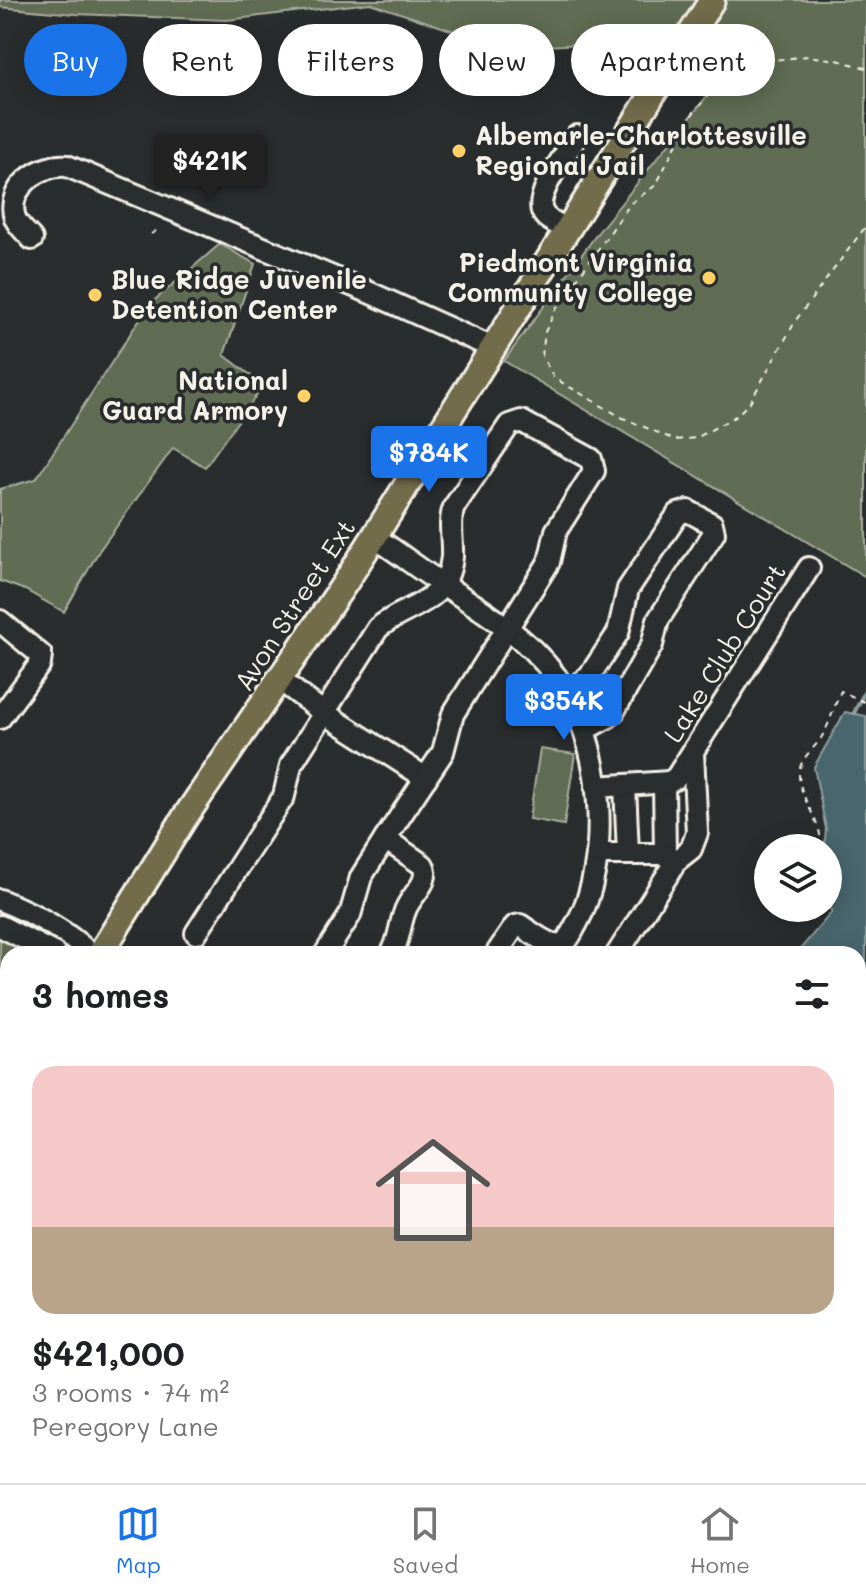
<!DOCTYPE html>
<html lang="en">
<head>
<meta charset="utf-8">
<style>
  body { margin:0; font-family:Mali,sans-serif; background:#f6f6f6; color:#202124; height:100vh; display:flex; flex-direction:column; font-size:30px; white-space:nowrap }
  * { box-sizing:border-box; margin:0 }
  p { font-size:26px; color:#757577 }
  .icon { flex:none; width:44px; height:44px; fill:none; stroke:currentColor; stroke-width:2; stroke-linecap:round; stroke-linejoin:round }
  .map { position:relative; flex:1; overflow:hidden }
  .sheet { position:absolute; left:0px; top:946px; width:866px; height:538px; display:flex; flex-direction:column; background:#fff; border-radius:24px 24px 0 0; box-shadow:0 4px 20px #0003 }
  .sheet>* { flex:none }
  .top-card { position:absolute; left:24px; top:24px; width:818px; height:72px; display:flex; gap:16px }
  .tools { position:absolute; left:754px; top:834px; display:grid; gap:16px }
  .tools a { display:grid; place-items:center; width:88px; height:88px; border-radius:50%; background:#fff; box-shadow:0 4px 20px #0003; font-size:40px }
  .price { position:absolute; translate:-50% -68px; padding:0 18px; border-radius:8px; background:#1a73e8; color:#fff; font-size:26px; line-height:52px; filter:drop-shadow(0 2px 4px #0008) }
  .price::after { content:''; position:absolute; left:50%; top:48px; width:24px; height:18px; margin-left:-12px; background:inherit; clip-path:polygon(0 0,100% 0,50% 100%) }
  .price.selected { background:#222; color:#fff }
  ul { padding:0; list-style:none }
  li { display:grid; align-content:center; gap:16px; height:424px; padding:0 32px }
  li+li { border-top:2px solid #e0e0e0 }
  li span { display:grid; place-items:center; height:248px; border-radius:24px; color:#555 }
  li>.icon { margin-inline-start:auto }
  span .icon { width:144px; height:144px; fill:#fffc; stroke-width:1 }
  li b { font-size:34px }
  h2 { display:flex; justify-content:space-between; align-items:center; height:96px; padding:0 32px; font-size:34px }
  .pill { padding:0 28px; border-radius:36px; background:#fff; box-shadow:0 4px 20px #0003; font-size:28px; line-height:72px }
  .pill.selected { background:#1a73e8; color:#fff }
  .menu { display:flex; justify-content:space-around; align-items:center; height:112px; border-top:2px solid #e0e0e0; background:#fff; font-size:22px; color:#757577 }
  .menu a { display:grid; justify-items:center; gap:4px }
  .menu .selected { color:#1a73e8 }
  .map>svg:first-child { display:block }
</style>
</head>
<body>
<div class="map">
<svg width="866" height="1483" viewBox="0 0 866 1483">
  <rect width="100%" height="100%" fill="#2a2d2e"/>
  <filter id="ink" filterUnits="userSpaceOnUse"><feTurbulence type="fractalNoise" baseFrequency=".0125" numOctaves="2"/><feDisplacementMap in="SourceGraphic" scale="16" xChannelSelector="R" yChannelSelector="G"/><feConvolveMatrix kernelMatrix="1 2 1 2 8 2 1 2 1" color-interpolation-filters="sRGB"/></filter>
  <g filter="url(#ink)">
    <path fill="#3f3b3b" d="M 866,1235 L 866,1483 L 332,1483 L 335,1476 L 858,1476 L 858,1244 Z"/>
    <g fill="#616c53" stroke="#aaae9e" stroke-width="2">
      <path d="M 0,0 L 866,0 L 866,577 L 504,361 L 599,231 L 755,36 L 652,58 L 623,42 L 505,48 L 370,3 L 227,20 L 75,14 L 0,7 Z"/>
      <path d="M 220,244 L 255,264 L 224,355 L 264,385 L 205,467 L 173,448 L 99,551 L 64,612 L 25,590 L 0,581 L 0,489 L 36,479 L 149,305 Z"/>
      <path d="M 540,749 L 575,754 L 564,825 L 529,819 Z"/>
      <path d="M 0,900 L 90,954 L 8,954 L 8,1098 L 0,1110 Z"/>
      <path d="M 866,1174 L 866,1318 L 858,1312 L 858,1183 Z"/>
      <path d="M 858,1374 L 866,1381 L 866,1483 L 779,1483 L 769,1476 L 858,1476 Z"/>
      <path d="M 136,1476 L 336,1476 L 334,1483 L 136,1483 Z"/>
      <path d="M 589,1476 L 734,1476 L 729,1483 L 587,1483 Z"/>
    </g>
    <path fill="#4a666e" stroke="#8e9e9f" stroke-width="2" d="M 845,712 L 866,716 L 866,1174 L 858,1183 L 858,954 L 796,954 L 832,912 L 828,906 L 828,848 L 824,848 L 826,829 L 814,767 Z"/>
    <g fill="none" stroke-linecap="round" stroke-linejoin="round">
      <path stroke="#8e9e9f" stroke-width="4" d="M 854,713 L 866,689"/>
      <defs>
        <g id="minor">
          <path d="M 567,229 C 561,225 550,222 545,216 C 529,200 568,151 577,136"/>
          <path d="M 32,239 C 26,232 18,226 15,218 C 5,188 41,163 67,166 L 366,291 L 493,348"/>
          <path d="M 374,537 C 398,552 420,570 444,585 C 491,616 537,643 567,693 C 603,752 611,862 577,923 C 572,931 568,944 558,945 C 546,945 530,931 520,925 L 515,926 L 496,954"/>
          <path d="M 0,621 L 41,655 L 40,664 L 0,718"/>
          <path d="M 280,680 L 324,713 L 426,778"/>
          <path d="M 568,694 L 590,675 L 618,633 L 628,589 L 678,514 L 688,511 L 712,524 L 714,533 L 658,620 L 652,645 L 614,711 L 608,717 L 584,730"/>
          <path d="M 664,783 L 665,854"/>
          <path d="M 625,785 L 628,854"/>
          <path d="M 596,787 L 669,782 L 676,778 L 809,568"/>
          <path d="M 597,854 L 665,854 L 673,863 L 672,868 L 617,954"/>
          <path d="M 672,864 L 691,849 L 697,833 L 693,753"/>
          <path d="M 0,900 C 33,913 65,929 90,954"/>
          <path d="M 0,926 L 55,954"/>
          <path d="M 196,933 L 284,796 L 291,765 L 378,628 C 407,604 447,605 452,557 C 453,540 448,522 454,507 L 509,425 L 521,421 L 591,459 L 594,471 L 556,531 L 549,562 L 453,714 L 443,752 L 385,839"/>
          <path d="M 325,954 L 350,915 L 361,877 L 385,839 L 423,865 C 432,882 410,895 405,911 C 399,926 400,940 391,954"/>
          <path d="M 0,1394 L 8,1381"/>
          <path d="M 0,1421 L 8,1426"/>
          <path d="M 0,1449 L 8,1454"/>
          <path d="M 44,1476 L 55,1483"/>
          <path d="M 83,1476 L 88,1483"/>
          <path d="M 109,1483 L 114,1476"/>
        </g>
        <g id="major">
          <path d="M 100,954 L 185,817 L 345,583 L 712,0"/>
          <path d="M 0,1110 L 8,1098"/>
        </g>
      </defs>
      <use href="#minor" stroke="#f4f1e8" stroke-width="26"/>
      <use href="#major" stroke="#f4f1e8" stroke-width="30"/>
      <g stroke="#f4f1e8" stroke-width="2" stroke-dasharray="6 6" stroke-linecap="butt">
        <path d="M 866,68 L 837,60 L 808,56 L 757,62 L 720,81 L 690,117 L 656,185 L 631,203 L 557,307 L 545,332 L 542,356 L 554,378 L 623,418 L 675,440 L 696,438 L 736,416 L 750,402 L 796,320 L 866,226"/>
        <path d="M 151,234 L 159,229"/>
        <path d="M 821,848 C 823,821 800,802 799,775 C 799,759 813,750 821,738 C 830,724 834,706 841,691 L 866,703"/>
        <path d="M 858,1208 L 866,1201"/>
      </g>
      <use href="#minor" stroke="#2a2d2e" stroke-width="20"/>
      <use href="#major" stroke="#736c4b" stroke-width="24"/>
    </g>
  </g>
  <g fill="#ffd166" stroke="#2a2d2e" stroke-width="3">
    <circle cx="459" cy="151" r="8"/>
    <circle cx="709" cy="278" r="8"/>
    <circle cx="95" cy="295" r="8"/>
    <circle cx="304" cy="396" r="8"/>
  </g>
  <g text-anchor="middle" stroke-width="7" stroke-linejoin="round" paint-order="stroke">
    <g font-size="26" font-weight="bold" fill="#f4f1e8" stroke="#2a2d2e" text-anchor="start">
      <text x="475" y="145">Albemarle-Charlottesville<tspan x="475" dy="30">Regional Jail</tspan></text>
      <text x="693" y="272" text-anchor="end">Piedmont Virginia<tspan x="693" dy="30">Community College</tspan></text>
      <text x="111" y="289">Blue Ridge Juvenile<tspan x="111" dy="30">Detention Center</tspan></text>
      <text x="288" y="390" text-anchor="end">National<tspan x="288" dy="30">Guard Armory</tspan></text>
    </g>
    <g font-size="26" fill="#f4f1e8" stroke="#2a2d2e">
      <text transform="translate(295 605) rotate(-57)" y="9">Avon Street Ext</text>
      <text transform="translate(725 653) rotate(-58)" y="9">Lake Club Court</text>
    </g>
  </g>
</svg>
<div class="tools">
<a><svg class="icon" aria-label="layers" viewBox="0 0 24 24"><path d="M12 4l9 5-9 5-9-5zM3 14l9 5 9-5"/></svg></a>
</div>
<b class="price selected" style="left:210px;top:202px">$421K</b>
<b class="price" style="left:429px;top:494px">$784K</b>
<b class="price" style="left:564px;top:742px">$354K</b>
<div class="top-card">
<a class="pill selected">Buy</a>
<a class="pill">Rent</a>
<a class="pill">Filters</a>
<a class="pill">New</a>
<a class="pill">Apartment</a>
</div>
<section class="sheet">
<h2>3 homes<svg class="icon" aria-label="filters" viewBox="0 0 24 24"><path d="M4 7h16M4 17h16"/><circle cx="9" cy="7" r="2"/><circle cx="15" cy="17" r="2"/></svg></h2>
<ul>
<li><span style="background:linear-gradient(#f6c9c9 65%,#b9a48a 0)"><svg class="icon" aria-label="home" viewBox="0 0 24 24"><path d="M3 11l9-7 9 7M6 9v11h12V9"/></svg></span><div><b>$421,000</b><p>3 rooms · 74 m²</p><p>Peregory Lane</p></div></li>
</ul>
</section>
</div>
<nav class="menu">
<a class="selected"><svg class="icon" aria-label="map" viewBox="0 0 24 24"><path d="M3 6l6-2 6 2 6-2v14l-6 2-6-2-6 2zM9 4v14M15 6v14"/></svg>Map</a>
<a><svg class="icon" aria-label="saved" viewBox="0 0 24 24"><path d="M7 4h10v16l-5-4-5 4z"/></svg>Saved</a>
<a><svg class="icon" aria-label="home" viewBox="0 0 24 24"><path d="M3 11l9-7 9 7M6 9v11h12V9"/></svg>Home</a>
</nav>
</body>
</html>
